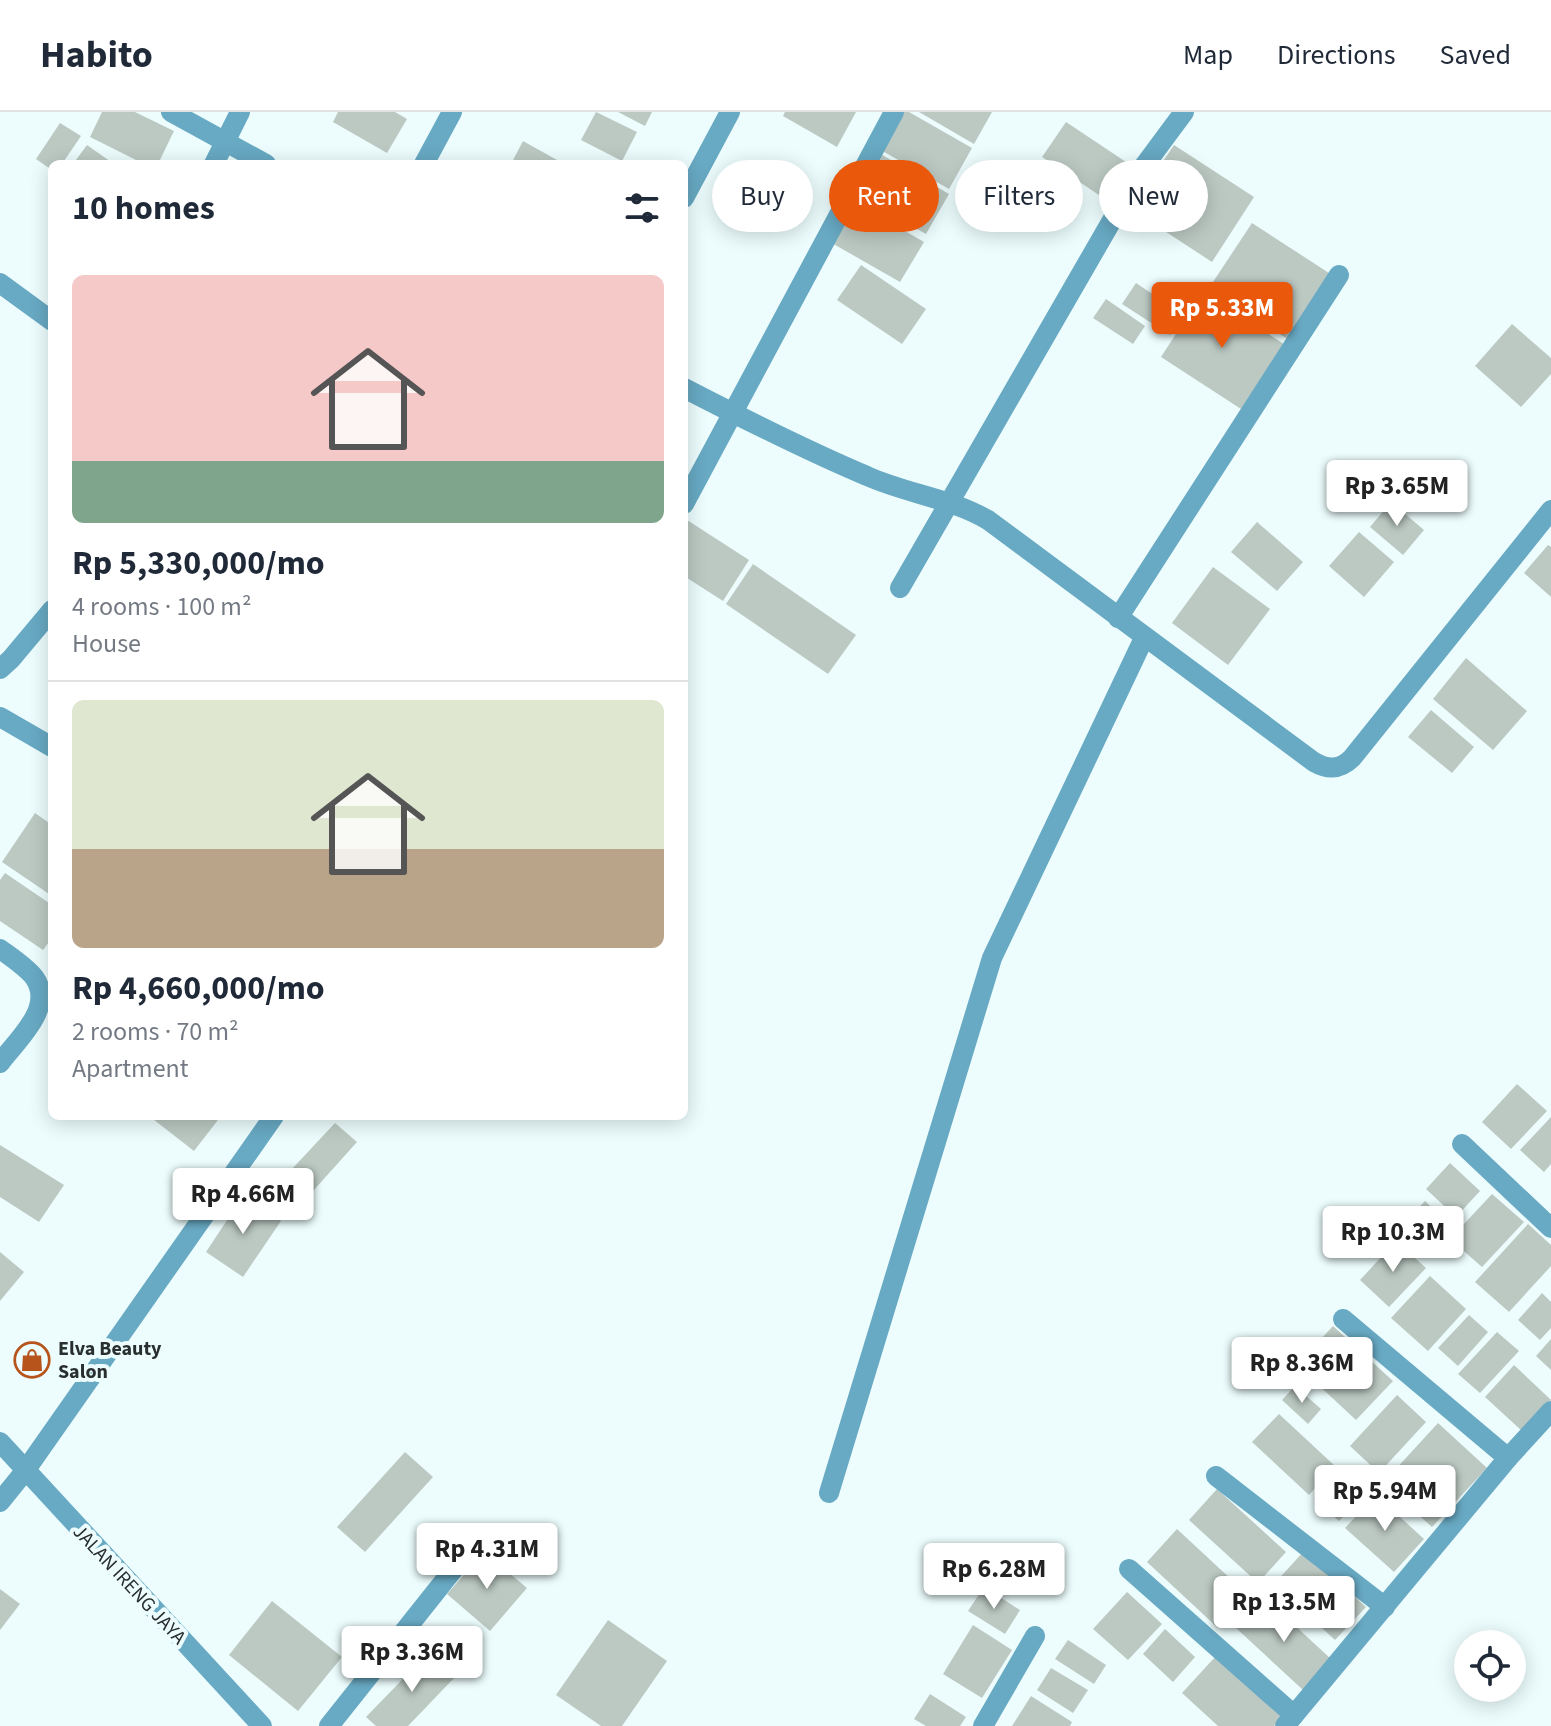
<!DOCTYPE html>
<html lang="en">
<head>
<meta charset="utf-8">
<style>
  body { margin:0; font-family:"Source Sans 3",sans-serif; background:#f6f6f7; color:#1f2937; height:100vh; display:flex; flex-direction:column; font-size:30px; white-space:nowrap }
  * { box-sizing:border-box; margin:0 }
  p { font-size:26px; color:#747a83 }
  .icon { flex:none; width:44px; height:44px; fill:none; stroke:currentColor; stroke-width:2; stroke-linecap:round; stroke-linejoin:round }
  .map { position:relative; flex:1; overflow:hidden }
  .drawer { position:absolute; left:48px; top:48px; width:640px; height:960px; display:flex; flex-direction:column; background:#fff; border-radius:12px; box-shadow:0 4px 20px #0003 }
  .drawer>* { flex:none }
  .guide { position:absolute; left:712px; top:48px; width:718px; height:72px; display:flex; gap:16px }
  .tools { position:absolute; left:1454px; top:1518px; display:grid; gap:16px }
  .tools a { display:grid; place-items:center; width:72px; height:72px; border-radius:50%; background:#fff; box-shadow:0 4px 20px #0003; font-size:40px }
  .price { position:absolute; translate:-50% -68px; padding:0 18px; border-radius:8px; background:#fff; color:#222; font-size:26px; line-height:52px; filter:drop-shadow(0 2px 4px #0008) }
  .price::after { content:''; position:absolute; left:50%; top:48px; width:24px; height:18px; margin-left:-12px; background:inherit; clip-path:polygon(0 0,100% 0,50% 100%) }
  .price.active { background:#ea580c; color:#fff }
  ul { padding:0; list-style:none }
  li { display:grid; align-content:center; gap:16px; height:424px; padding:0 24px }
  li+li { border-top:2px solid #e0e1e3 }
  li span { display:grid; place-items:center; height:248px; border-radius:12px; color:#555 }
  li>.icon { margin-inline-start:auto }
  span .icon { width:144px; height:144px; fill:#fffc; stroke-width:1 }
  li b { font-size:34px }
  h2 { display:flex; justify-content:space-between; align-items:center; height:96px; padding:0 24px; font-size:34px }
  .chip { padding:0 28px; border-radius:36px; background:#fff; box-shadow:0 4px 20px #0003; font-size:28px; line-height:72px }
  .chip.active { background:#ea580c; color:#fff }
  header { display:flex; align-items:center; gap:48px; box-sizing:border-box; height:112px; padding:0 40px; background:#fff; border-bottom:2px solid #e0e1e3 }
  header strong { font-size:38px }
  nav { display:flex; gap:44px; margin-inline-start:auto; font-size:28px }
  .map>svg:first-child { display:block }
</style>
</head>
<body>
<header>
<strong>Habito</strong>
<nav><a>Map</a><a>Directions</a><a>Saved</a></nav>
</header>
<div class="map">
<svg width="1551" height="1614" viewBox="0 0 1551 1614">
  <rect width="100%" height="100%" fill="#edfdfd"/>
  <g fill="#bcc9c3">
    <path d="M 102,0 L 135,0 L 174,19 L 158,52 L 144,52 L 90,25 Z"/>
    <path d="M 338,0 L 395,0 L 407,7 L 387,41 L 333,10 Z"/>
    <path d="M 596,0 L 637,20 L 622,49 L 581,28 Z"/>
    <path d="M 618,0 L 652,0 L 645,14 Z"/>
    <path d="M 785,0 L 856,0 L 837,35 L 783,4 Z"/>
    <path d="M 900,0 L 909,0 L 972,36 L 949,77 L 879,37 Z"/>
    <path d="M 919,0 L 992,0 L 974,32 Z"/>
    <path d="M 1066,10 L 1129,52 L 1105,87 L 1042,45 Z"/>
    <path d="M 60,11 L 81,24 L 62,52 L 52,52 L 52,58 L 36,47 Z"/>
    <path d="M 523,29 L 557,48 L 555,52 L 511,52 Z"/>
    <path d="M 87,33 L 114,52 L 73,52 Z"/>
    <path d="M 1174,33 L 1254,85 L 1212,150 L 1131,97 Z"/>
    <path d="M 879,41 L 949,82 L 926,122 L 855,82 Z"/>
    <path d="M 853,89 L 924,130 L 900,170 L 830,130 Z"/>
    <path d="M 1252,111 L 1332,163 L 1289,228 L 1209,176 Z"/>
    <path d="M 861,153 L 926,197 L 902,232 L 837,188 Z"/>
    <path d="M 1136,171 L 1184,203 L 1170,223 L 1122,192 Z"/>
    <path d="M 1203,180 L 1284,232 L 1241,297 L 1161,245 Z"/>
    <path d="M 1106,187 L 1145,214 L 1133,232 L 1093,206 Z"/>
    <path d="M 1512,212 L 1551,246 L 1551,262 L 1521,295 L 1475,254 Z"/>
    <path d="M 1391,390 L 1424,418 L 1403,443 L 1370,415 Z"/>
    <path d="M 684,406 L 749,448 L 723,489 L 684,464 Z"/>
    <path d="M 1257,410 L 1303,450 L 1277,479 L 1231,440 Z"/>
    <path d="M 1359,420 L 1394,450 L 1364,485 L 1329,454 Z"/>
    <path d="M 1548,433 L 1551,435 L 1551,485 L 1524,461 Z"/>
    <path d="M 753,452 L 856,523 L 828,562 L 726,492 Z"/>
    <path d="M 1213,455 L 1270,497 L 1228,553 L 1172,511 Z"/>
    <path d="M 1466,546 L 1527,599 L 1493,638 L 1433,587 Z"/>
    <path d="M 1431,598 L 1474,635 L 1452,661 L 1408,625 Z"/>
    <path d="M 35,701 L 52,713 L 52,784 L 2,750 Z"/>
    <path d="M 5,761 L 52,793 L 52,826 L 43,838 L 0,809 L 0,768 Z"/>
    <path d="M 1517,972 L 1547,999 L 1511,1037 L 1482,1010 Z"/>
    <path d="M 149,1004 L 221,1004 L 194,1039 Z"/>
    <path d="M 1551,1005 L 1551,1052 L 1544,1060 L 1520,1038 Z"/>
    <path d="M 335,1011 L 357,1030 L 313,1079 L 291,1058 Z"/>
    <path d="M 0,1033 L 64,1073 L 39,1110 L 0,1085 Z"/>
    <path d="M 1450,1051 L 1480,1079 L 1456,1105 L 1426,1077 Z"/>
    <path d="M 1492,1082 L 1524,1110 L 1482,1155 L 1450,1127 Z"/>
    <path d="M 243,1084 L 281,1109 L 243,1165 L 206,1140 Z"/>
    <path d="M 1425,1089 L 1451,1114 L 1429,1137 L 1403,1113 Z"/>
    <path d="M 1528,1112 L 1551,1133 L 1551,1154 L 1509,1200 L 1475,1170 Z"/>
    <path d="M 1396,1129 L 1426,1156 L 1389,1195 L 1360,1168 Z"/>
    <path d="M 0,1140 L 24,1160 L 0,1189 Z"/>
    <path d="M 1430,1164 L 1466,1197 L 1428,1239 L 1391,1206 Z"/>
    <path d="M 1542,1181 L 1551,1190 L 1551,1216 L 1540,1228 L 1518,1208 Z"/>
    <path d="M 1469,1203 L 1488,1220 L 1458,1254 L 1438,1236 Z"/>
    <path d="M 1333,1214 L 1393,1269 L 1356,1308 L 1297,1253 Z"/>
    <path d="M 1497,1220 L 1519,1239 L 1480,1281 L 1458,1262 Z"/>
    <path d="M 1551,1227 L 1551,1258 L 1536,1244 Z"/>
    <path d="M 1514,1253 L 1551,1288 L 1522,1319 L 1485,1285 Z"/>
    <path d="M 1295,1274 L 1321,1297 L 1308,1312 L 1282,1288 Z"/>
    <path d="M 1397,1283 L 1426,1310 L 1379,1361 L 1350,1334 Z"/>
    <path d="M 1279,1302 L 1335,1354 L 1309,1383 L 1252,1330 Z"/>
    <path d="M 1438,1311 L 1487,1356 L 1432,1415 L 1383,1371 Z"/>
    <path d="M 405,1340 L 433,1365 L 365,1440 L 337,1415 Z"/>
    <path d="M 1344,1354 L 1369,1377 L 1339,1409 L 1314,1387 Z"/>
    <path d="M 1217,1377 L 1286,1440 L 1258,1471 L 1189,1408 Z"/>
    <path d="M 1376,1383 L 1424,1427 L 1394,1460 L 1345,1416 Z"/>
    <path d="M 1177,1417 L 1248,1483 L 1218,1516 L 1147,1450 Z"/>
    <path d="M 1305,1438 L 1366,1495 L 1335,1528 L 1274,1472 Z"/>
    <path d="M 484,1440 L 527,1476 L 490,1519 L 447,1482 Z"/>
    <path d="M 984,1475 L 1020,1498 L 1005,1522 L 968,1499 Z"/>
    <path d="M 0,1477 L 20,1492 L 0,1518 Z"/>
    <path d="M 1127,1480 L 1162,1512 L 1128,1548 L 1093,1517 Z"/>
    <path d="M 1264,1485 L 1331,1547 L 1303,1578 L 1236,1516 Z"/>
    <path d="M 272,1489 L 342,1545 L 298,1599 L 229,1543 Z"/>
    <path d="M 608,1508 L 667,1549 L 622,1614 L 601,1614 L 556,1583 Z"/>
    <path d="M 973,1513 L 1012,1538 L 982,1586 L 943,1562 Z"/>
    <path d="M 1165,1517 L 1195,1545 L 1173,1570 L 1143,1542 Z"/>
    <path d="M 1068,1528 L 1106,1553 L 1094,1572 L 1055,1547 Z"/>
    <path d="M 429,1540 L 455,1565 L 408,1614 L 376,1614 L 366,1605 Z"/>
    <path d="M 1216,1544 L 1282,1605 L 1274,1614 L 1218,1614 L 1182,1581 Z"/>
    <path d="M 1051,1556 L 1088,1578 L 1073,1601 L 1037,1578 Z"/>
    <path d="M 930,1582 L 966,1605 L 960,1614 L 926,1614 L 914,1607 Z"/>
    <path d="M 1031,1584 L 1072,1610 L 1070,1614 L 1012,1614 Z"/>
  </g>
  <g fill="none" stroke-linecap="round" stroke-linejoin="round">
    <g stroke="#68a9c3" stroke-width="20">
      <path d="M 171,0 L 266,52"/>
      <path d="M 214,52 L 240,0"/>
      <path d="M 424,52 L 452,0"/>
      <path d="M 684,86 L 730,0"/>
      <path d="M 0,171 L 52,209"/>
      <path d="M 684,276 C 744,307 805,338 867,364 C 907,382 950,386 988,408 L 1314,650 C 1328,658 1340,658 1352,646 L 1551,398"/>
      <path d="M 684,392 L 894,0"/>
      <path d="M 900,476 L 1141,58 L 1184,0"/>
      <path d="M 1118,506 L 1339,163"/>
      <path d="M 0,557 L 11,547 L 52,498"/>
      <path d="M 0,605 L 52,635"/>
      <path d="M 0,837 C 11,845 25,854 34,865 C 56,895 17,928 0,951"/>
      <path d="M 1462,1032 L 1551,1116"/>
      <path d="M 1343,1207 L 1508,1346"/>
      <path d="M 0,1330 L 262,1614"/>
      <path d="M 1216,1364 L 1385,1495"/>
      <path d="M 829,1381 L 992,846 L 1144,526"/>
      <path d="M 0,1390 L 25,1359 L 274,1004"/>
      <path d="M 1129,1457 L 1294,1603"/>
      <path d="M 329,1614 L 476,1429"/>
      <path d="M 983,1614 L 1035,1524"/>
      <path d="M 1285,1614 L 1508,1346 L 1551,1299"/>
    </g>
  </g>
  <defs>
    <symbol id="shop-ring" viewBox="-11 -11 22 22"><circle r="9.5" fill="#edfdfd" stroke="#b7541b" stroke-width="1.5"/><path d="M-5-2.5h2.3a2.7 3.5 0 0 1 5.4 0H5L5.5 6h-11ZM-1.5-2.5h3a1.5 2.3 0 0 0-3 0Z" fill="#b7541b"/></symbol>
  </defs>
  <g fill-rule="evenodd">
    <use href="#shop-ring" x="12" y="1228" width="40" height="40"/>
  </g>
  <g text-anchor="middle" stroke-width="8" stroke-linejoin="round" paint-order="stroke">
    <g font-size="20" font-weight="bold" fill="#292f2f" stroke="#edfdfd" text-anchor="start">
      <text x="58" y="1243">Elva Beauty<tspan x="58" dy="23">Salon</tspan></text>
    </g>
    <g font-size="20" fill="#292f2f" stroke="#edfdfd">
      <text transform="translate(130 1472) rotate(47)" y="7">JALAN IRENG JAYA</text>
    </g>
  </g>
</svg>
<div class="tools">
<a><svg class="icon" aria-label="locate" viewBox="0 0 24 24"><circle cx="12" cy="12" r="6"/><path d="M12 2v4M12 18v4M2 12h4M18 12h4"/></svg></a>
</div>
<b class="price active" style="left:1222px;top:238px">Rp 5.33M</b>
<b class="price" style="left:1397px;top:416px">Rp 3.65M</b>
<b class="price" style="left:243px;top:1124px">Rp 4.66M</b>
<b class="price" style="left:1393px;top:1162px">Rp 10.3M</b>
<b class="price" style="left:1302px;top:1293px">Rp 8.36M</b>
<b class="price" style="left:1385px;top:1421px">Rp 5.94M</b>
<b class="price" style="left:487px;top:1479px">Rp 4.31M</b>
<b class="price" style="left:994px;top:1499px">Rp 6.28M</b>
<b class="price" style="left:1284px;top:1532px">Rp 13.5M</b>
<b class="price" style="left:412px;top:1582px">Rp 3.36M</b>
<div class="guide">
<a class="chip">Buy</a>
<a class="chip active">Rent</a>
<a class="chip">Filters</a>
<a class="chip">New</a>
</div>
<section class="drawer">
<h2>10 homes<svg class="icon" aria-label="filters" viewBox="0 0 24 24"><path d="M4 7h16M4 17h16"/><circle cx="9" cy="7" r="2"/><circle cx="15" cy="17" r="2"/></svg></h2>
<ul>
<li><span style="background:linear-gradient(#f6c9c9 75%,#7fa58c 0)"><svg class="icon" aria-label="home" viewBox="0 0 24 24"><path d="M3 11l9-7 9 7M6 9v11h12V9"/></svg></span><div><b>Rp 5,330,000/mo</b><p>4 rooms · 100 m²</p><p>House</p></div></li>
<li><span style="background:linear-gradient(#dfe7d0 60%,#b9a48a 0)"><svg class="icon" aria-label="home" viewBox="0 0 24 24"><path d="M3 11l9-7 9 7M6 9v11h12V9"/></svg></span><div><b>Rp 4,660,000/mo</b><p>2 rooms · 70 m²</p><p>Apartment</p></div></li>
</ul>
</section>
</div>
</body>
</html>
